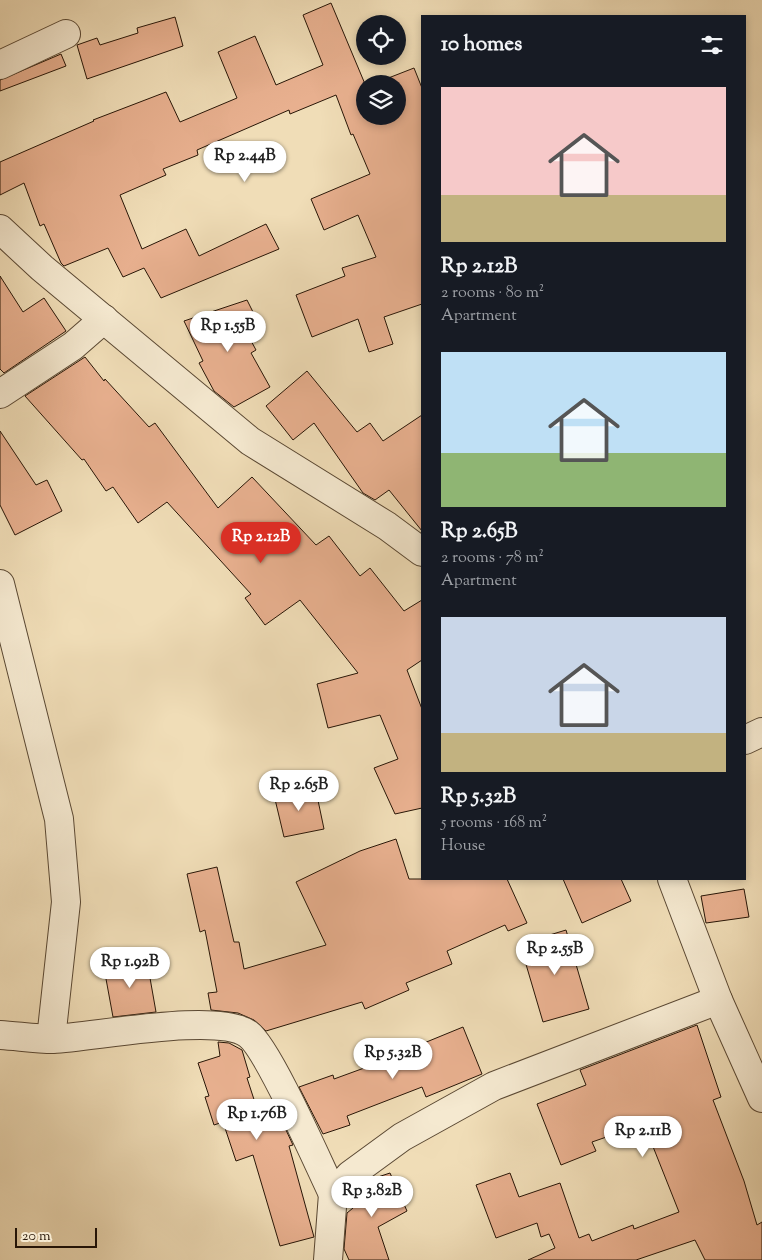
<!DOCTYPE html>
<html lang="en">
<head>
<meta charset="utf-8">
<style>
  body { margin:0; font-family:"Sorts Mill Goudy",serif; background:#20242c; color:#f1f3f6; height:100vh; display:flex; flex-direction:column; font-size:19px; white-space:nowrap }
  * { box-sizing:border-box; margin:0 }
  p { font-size:16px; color:#9ea1a6 }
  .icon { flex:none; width:28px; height:28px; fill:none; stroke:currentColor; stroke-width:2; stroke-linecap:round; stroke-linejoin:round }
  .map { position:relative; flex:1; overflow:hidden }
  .drawer { position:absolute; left:421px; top:15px; width:325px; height:865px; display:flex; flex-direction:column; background:#171b24; border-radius:0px; box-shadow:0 2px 8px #0003 }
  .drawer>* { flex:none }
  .controls { position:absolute; left:356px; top:15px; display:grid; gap:10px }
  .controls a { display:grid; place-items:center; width:50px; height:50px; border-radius:50%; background:#171b24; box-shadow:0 2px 8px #0003; font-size:25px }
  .scale { position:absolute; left:15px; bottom:12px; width:82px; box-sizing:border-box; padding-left:5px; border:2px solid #281607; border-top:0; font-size:14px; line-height:18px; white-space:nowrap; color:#281607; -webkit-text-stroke:4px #f5e9d0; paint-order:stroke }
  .price { position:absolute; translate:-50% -42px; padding:0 11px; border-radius:18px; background:#fff; color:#222; font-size:16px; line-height:32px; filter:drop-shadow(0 1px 2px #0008) }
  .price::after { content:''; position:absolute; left:50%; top:30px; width:15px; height:11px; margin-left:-8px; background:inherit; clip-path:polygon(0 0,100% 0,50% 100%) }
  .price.on { background:#d93025; color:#fff }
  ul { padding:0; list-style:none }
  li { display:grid; align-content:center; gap:10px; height:265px; padding:0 20px }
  li span { display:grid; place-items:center; height:155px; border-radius:0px; color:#555 }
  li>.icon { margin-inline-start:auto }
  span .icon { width:90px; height:90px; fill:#fffc; stroke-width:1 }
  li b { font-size:21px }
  h2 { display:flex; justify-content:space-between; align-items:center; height:60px; padding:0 20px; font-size:21px }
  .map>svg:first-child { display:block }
</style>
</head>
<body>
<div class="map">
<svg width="762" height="1260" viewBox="0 0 762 1260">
  <rect width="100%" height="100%" fill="#f0ddb7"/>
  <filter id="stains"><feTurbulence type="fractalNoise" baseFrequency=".004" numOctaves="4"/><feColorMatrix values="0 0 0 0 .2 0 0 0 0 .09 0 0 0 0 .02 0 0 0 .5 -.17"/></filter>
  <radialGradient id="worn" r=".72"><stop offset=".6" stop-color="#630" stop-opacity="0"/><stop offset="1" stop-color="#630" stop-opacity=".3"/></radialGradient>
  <g fill="#e8b08f" stroke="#281607">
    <path d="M 331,3 L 365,84 L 365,116 L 398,116 L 398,84 L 373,84 L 414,68 L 422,88 L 422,304 L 384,317 L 393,344 L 369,352 L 358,319 L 312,337 L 296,295 L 345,276 L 342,268 L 376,257 L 358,215 L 324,230 L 311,199 L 370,174 L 353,134 L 351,135 L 336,95 L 290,114 L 289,110 L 197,150 L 198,155 L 163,169 L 166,175 L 120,195 L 142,249 L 186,229 L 199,256 L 266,224 L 279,249 L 161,298 L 144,268 L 123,277 L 108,248 L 64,266 L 61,263 L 44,224 L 40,226 L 24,183 L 0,195 L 0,162 L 94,121 L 93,120 L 166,92 L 180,122 L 237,98 L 218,52 L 255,36 L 276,85 L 323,65 L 303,15 Z"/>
    <path d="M 175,17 L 183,46 L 87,79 L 77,45 L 97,38 L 100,45 L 138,33 L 137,28 Z"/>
    <path d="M 61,54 L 66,66 L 0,91 L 0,80 Z"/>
    <path d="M 0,276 L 23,312 L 44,298 L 66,331 L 4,373 L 0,369 Z"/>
    <path d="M 247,300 L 256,318 L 242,324 L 256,350 L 251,353 L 270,387 L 234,407 L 214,391 L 199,363 L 203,361 L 184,321 Z"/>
    <path d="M 85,357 L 104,381 L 105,379 L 149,427 L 155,423 L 218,508 L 252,477 L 316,545 L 329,536 L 360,576 L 370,568 L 404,611 L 422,600 L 422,660 L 407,670 L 422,709 L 422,808 L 395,814 L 374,768 L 398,759 L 380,715 L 328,728 L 317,684 L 358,673 L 300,600 L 265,625 L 245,598 L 251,594 L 167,502 L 138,523 L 113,487 L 106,491 L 84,459 L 82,460 L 25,396 Z"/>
    <path d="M 307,371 L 357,432 L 370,423 L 383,441 L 422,415 L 422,531 L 389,490 L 375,500 L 363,493 L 314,423 L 293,440 L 266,406 Z"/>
    <path d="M 0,431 L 36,485 L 47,480 L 62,511 L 15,535 L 0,505 Z"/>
    <path d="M 315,786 L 324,829 L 284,837 L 274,795 Z"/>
    <path d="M 396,839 L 409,879 L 507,879 L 527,923 L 508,931 L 505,925 L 447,951 L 452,964 L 406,983 L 409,990 L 365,1009 L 362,1002 L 266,1031 L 254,1020 L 238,1013 L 211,1010 L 208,993 L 217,992 L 205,930 L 200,932 L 187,874 L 217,867 L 234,942 L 239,942 L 244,969 L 326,945 L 296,882 L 360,851 Z"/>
    <path d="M 563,879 L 621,879 L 631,901 L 582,923 Z"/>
    <path d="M 744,889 L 749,917 L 706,923 L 701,896 Z"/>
    <path d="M 566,930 L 589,1009 L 543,1022 L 520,944 Z"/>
    <path d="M 147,961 L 156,1012 L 113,1017 L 104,968 Z"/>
    <path d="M 697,1025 L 721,1097 L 713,1100 L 744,1181 L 757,1225 L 762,1222 L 762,1260 L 705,1260 L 695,1240 L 636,1260 L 528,1260 L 555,1248 L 549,1234 L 541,1237 L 537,1223 L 496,1238 L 476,1185 L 510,1173 L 519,1197 L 560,1183 L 579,1238 L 589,1234 L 592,1241 L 633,1225 L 634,1229 L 679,1212 L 644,1124 L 592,1142 L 596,1151 L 561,1165 L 537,1104 L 586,1085 L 580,1070 Z"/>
    <path d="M 463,1027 L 482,1074 L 426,1097 L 422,1087 L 347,1116 L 350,1125 L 323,1134 L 299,1087 L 333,1075 L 334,1079 L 408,1052 L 407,1050 Z"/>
    <path d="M 218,1042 L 229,1043 L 242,1050 L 250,1077 L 247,1078 L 261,1121 L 279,1115 L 293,1145 L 289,1146 L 314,1237 L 280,1246 L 253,1155 L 236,1161 L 223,1122 L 214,1125 L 205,1097 L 209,1096 L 198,1063 L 220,1056 Z"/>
    <path d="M 390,1173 L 407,1211 L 378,1227 L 389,1260 L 349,1260 L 344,1249 L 347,1213 L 353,1208 L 351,1197 L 369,1180 Z"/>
  </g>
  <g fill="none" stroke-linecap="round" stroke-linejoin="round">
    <defs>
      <g id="street">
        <path d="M 0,65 L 66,34"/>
        <path d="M 0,229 L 42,268 L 250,441 L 387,526 L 422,552"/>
        <path d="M 0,394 L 73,346 L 104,319"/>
        <path d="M 0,584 L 59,819 L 66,902 L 51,1039"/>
        <path d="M 745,740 L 762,732"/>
        <path d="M 672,879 L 718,1000 L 762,1098"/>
        <path d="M 0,1035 C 17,1036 36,1039 53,1039 C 95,1037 217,1012 248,1034 C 268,1048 319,1165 333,1194"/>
        <path d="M 328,1260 L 333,1194 L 350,1175 L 402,1137 L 494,1086 L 718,1000"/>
      </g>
    </defs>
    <use href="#street" stroke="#5a4833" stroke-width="30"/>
    <use href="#street" stroke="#f5e9d0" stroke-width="28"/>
  </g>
  <rect width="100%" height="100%" filter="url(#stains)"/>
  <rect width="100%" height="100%" fill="url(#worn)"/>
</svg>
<div class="controls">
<a><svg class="icon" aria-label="locate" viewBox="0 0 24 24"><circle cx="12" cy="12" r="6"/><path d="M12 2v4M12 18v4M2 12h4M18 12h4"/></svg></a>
<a><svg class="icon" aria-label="layers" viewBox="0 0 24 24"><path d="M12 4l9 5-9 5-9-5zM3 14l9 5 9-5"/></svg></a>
</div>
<div class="scale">20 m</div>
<b class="price" style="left:245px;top:183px">Rp 2.44B</b>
<b class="price" style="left:228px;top:353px">Rp 1.55B</b>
<b class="price on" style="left:261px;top:564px">Rp 2.12B</b>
<b class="price" style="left:299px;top:812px">Rp 2.65B</b>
<b class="price" style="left:555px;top:976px">Rp 2.55B</b>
<b class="price" style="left:130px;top:989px">Rp 1.92B</b>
<b class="price" style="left:393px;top:1080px">Rp 5.32B</b>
<b class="price" style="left:257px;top:1141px">Rp 1.76B</b>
<b class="price" style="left:643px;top:1158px">Rp 2.11B</b>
<b class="price" style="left:372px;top:1218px">Rp 3.82B</b>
<section class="drawer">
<h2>10 homes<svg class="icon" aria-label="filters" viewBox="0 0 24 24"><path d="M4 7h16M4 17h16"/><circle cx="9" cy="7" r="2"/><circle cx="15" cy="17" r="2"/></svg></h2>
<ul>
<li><span style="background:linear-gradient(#f6c9c9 70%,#c2b280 0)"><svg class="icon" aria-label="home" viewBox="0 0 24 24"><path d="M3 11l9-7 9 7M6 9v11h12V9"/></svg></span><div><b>Rp 2.12B</b><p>2 rooms · 80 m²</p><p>Apartment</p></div></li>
<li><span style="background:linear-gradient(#bfe0f5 65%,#8fb573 0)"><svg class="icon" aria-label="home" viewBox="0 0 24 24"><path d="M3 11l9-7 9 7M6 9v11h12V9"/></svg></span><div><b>Rp 2.65B</b><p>2 rooms · 78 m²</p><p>Apartment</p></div></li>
<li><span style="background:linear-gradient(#c9d6e8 75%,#c2b280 0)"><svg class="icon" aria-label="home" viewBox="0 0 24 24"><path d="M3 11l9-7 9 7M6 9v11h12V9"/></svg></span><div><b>Rp 5.32B</b><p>5 rooms · 168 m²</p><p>House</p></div></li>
</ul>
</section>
</div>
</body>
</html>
